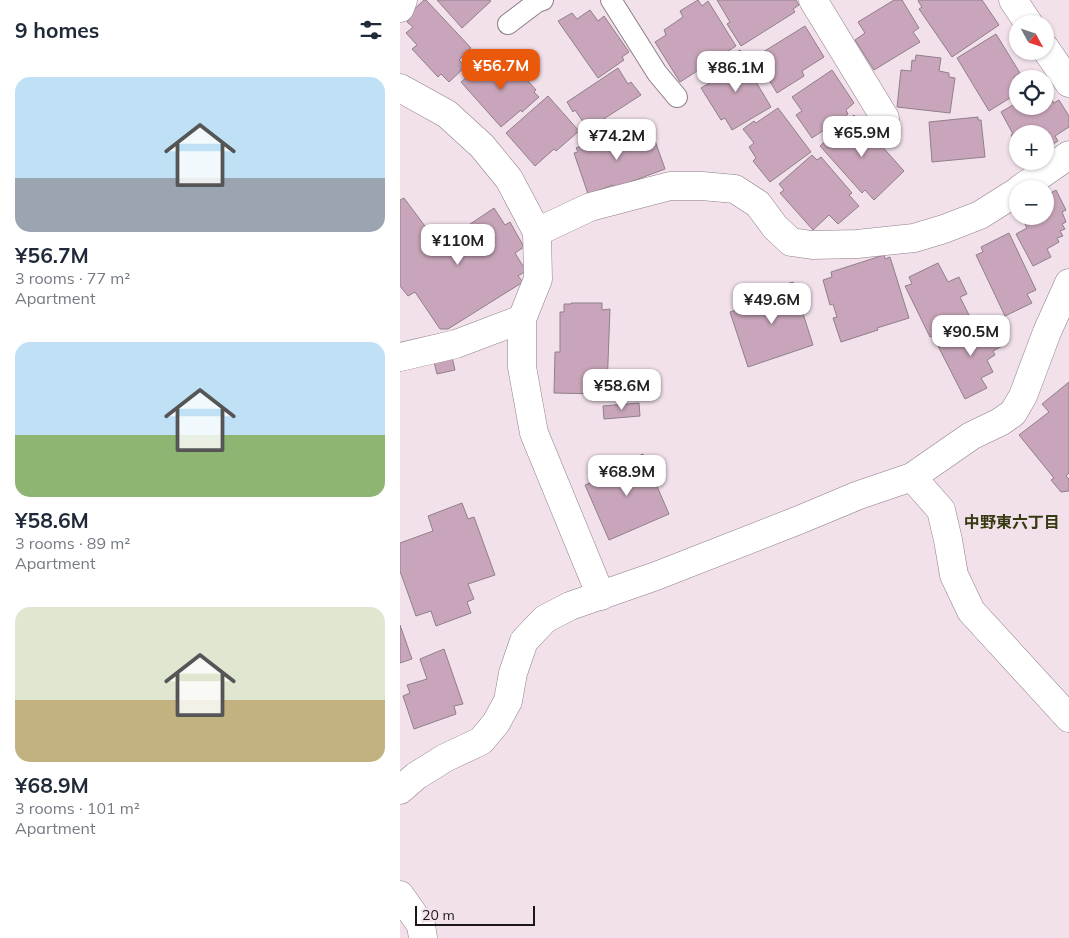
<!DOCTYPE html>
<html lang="en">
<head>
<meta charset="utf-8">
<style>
  body { margin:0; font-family:Mulish,"Noto Sans JP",sans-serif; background:#f2f2f3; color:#1f2937; height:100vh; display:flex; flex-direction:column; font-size:19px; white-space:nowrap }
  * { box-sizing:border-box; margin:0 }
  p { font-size:16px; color:#747a83 }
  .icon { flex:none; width:28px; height:28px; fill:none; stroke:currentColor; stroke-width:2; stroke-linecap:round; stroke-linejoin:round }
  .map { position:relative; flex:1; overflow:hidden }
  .panel { display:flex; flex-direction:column; background:#fff; width:400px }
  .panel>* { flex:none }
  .needle { width:32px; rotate:130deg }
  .fabs { position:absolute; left:609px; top:15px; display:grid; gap:10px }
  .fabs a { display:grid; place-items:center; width:45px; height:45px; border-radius:50%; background:#fff; box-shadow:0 1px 4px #0004; font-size:25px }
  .scale { position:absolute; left:15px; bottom:12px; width:120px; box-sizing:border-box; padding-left:5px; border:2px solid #1c1619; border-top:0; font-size:14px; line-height:18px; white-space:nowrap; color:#1c1619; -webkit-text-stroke:4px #f2e1eb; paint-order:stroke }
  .price { position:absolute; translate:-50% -42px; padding:0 11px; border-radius:10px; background:#fff; color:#222; font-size:16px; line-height:32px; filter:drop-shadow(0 1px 2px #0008) }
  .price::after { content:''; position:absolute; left:50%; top:30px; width:15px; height:11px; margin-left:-8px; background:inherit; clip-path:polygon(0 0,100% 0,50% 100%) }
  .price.on { background:#ea580c; color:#fff }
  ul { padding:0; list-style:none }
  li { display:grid; align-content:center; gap:10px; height:265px; padding:0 15px }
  li span { display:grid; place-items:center; height:155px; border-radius:15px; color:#555 }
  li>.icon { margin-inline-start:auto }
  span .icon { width:90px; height:90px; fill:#fffc; stroke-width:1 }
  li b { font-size:21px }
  h2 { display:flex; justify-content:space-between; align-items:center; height:60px; padding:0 15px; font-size:21px }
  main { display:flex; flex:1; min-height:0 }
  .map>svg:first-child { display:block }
</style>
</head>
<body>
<main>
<section class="panel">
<h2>9 homes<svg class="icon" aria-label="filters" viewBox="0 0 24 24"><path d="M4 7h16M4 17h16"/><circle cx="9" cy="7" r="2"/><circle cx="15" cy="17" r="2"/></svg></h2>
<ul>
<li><span style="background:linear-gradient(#bfe0f5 65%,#9aa5b1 0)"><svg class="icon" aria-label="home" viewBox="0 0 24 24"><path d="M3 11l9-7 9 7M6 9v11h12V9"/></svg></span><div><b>¥56.7M</b><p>3 rooms · 77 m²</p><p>Apartment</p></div></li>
<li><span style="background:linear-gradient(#bfe0f5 60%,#8fb573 0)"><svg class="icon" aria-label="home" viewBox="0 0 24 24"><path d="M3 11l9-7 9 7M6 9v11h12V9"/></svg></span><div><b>¥58.6M</b><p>3 rooms · 89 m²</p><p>Apartment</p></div></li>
<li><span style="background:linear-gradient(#dfe7d0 60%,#c2b280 0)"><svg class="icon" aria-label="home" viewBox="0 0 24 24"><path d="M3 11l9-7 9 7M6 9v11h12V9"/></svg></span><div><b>¥68.9M</b><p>3 rooms · 101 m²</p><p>Apartment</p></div></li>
</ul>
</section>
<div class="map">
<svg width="669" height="938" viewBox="0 0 669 938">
  <rect width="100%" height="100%" fill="#f2e1eb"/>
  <g fill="#c8a5ba" stroke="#8f8089">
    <path d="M 24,0 L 26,0 L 71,48 L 59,60 L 65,67 L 49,82 L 41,74 L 38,77 L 12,49 L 17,45 L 6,33 L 13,27 L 7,22 L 10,18 L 8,15 Z"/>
    <path d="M 37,0 L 89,0 L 91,1 L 62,28 Z"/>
    <path d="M 298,0 L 302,6 L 308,1 L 336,46 L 280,82 L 255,42 L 266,35 L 264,30 L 283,17 L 280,11 Z"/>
    <path d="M 317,0 L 396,0 L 399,5 L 393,9 L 395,12 L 341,46 L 327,24 L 330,22 Z"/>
    <path d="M 494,0 L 502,0 L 519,28 L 513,32 L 520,42 L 474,70 L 455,40 L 465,33 L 458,22 Z"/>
    <path d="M 519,0 L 582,0 L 599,25 L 552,57 L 519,9 L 522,7 L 518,1 Z"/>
    <path d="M 190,10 L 198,21 L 204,16 L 229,52 L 222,57 L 224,60 L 198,78 L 158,21 L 172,13 L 177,19 Z"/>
    <path d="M 405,26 L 424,57 L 402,71 L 404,76 L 377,93 L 355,57 Z"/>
    <path d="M 596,34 L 620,73 L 614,77 L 618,83 L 618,93 L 589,111 L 557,58 Z"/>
    <path d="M 340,50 L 358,80 L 356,82 L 371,107 L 332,130 L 325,118 L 321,120 L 301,88 L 315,80 L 313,76 L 334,63 L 330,56 Z"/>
    <path d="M 516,55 L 541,58 L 539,71 L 549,73 L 549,77 L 555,78 L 550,113 L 497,107 L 501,70 L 511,71 L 512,60 L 515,61 Z"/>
    <path d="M 109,60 L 136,90 L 134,92 L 139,97 L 122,112 L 121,110 L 101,127 L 61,82 L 84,63 L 94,74 Z"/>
    <path d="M 218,68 L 228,84 L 231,82 L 241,95 L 188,129 L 175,110 L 173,112 L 167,102 Z"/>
    <path d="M 432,70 L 454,103 L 446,110 L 448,114 L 412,138 L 396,115 L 402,111 L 392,97 Z"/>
    <path d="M 645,89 L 654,103 L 659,100 L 669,116 L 669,127 L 655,136 L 658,141 L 645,149 L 645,134 L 618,134 L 618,146 L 611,135 L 613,134 L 601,112 L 618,102 L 618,106 L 645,106 Z"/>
    <path d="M 148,96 L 179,131 L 156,151 L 154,149 L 135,166 L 106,133 Z"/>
    <path d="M 378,108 L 411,152 L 370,182 L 353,161 L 356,158 L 349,147 L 354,143 L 343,129 L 354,121 L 356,123 Z"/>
    <path d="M 454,115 L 504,171 L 474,200 L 465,190 L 462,193 L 420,146 Z"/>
    <path d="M 578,117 L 578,120 L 581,120 L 585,157 L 532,162 L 529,122 Z"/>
    <path d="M 222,129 L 227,145 L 253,135 L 265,169 L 214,188 L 213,185 L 188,194 L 174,153 L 178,152 L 176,148 L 191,143 L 190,141 Z"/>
    <path d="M 412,155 L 417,160 L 421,157 L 452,193 L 449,195 L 459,206 L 438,224 L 429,215 L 413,230 L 380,193 L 384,190 L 379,184 Z"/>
    <path d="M 656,190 L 666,210 L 662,212 L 666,222 L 662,224 L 665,229 L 660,231 L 663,236 L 657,238 L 659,242 L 647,249 L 651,257 L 633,266 L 616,234 L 627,228 L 621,216 L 645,216 L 645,196 Z"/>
    <path d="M 4,198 L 39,245 L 94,208 L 105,225 L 110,222 L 124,247 L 115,253 L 126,271 L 118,276 L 123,282 L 48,329 L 40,329 L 15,292 L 8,296 L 0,286 L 0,200 Z"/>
    <path d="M 609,233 L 636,290 L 627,294 L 632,303 L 605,316 L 576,255 L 583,252 L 581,247 Z"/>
    <path d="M 484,255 L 485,259 L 490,257 L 509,318 L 477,328 L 478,330 L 441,342 L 433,318 L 437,317 L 433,304 L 430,305 L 423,280 L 432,277 L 431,272 Z"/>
    <path d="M 538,263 L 548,282 L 559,277 L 567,294 L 560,297 L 570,317 L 530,337 L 505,286 L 512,284 L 509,277 Z"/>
    <path d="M 393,282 L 413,345 L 348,367 L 330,312 L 352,305 L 349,296 Z"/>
    <path d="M 171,303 L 202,303 L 202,310 L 210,309 L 207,389 L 201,389 L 200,394 L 154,393 L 155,352 L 160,352 L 160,312 L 164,312 L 164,304 L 171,304 Z"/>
    <path d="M 589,320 L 602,346 L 593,351 L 595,355 L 587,360 L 593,372 L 581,378 L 587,388 L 565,399 L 538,346 Z"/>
    <path d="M 52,357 L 55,370 L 37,374 L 34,362 Z"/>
    <path d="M 669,382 L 669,473 L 666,476 L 669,479 L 669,491 L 661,492 L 651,480 L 654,478 L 619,435 L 649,412 L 642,404 Z"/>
    <path d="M 239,403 L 240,416 L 204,419 L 203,406 Z"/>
    <path d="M 243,454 L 269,514 L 209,540 L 185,485 L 202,478 L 199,473 Z"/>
    <path d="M 62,503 L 68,519 L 74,517 L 95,575 L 68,584 L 74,599 L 67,602 L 71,613 L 36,626 L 31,611 L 16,616 L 0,571 L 0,543 L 33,531 L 28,516 Z"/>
    <path d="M 0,625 L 12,659 L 0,663 Z"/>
    <path d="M 44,649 L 63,704 L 54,706 L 56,714 L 14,729 L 3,696 L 10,693 L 7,685 L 27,679 L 20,659 Z"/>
  </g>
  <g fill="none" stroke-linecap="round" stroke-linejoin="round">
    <defs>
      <g id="lane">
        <path d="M 211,0 L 257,73 L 277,97"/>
        <path d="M 108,24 L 137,2 L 143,0"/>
      </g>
      <g id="street">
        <path d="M 413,0 L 485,118"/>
        <path d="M 613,0 L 629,24"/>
        <path d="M 0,8 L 3,0"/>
        <path d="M 645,48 L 669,83"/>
        <path d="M 0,88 L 47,114 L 82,146 L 109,179 L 137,232 L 138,279 L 122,319 L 122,367 L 134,433 L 201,596"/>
        <path d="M 620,189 L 669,155"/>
        <path d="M 137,232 L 190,207 L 270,186 L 302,186 L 335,189 L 358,204 L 375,227 L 391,242 L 412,245 L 457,244 L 514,238 L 544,229 L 580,215 L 618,191"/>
        <path d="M 0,357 L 56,344 L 122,319"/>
        <path d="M 512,477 L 541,510 L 548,540 L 554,575 L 571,611 L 669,718"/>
        <path d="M 0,790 L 16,776 L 45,758 L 81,741 L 96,723 L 108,701 L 113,673 L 124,641 L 145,619 L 170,606 L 256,576 L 399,520 L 459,495 L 512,477 L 571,436 L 600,422 L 613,413 L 623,396 L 647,332 L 669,283"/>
        <path d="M 0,895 L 21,925 L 23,938"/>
      </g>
    </defs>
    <use href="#lane" stroke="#8d7e87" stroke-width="22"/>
    <use href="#street" stroke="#8d7e87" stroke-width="29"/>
    <use href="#lane" stroke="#fff" stroke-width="20"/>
    <use href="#street" stroke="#fff" stroke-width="28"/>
  </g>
  <g text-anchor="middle" stroke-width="4" stroke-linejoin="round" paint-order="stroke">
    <g font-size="16" font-weight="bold" fill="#363a12" stroke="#f2e1eb">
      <text x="612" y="528">中野東六丁目</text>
    </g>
  </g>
</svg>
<div class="fabs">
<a><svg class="needle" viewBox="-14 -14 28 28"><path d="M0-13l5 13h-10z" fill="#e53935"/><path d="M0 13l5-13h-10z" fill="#747a83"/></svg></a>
<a><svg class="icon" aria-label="locate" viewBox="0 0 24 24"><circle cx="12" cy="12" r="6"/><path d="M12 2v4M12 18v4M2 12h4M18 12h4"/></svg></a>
<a>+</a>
<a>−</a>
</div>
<div class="scale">20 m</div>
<b class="price on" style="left:101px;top:91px">¥56.7M</b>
<b class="price" style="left:336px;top:93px">¥86.1M</b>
<b class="price" style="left:462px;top:158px">¥65.9M</b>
<b class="price" style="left:217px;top:161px">¥74.2M</b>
<b class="price" style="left:58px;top:266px">¥110M</b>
<b class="price" style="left:372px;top:325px">¥49.6M</b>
<b class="price" style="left:571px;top:357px">¥90.5M</b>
<b class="price" style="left:222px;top:411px">¥58.6M</b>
<b class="price" style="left:227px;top:497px">¥68.9M</b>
</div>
</main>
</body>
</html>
